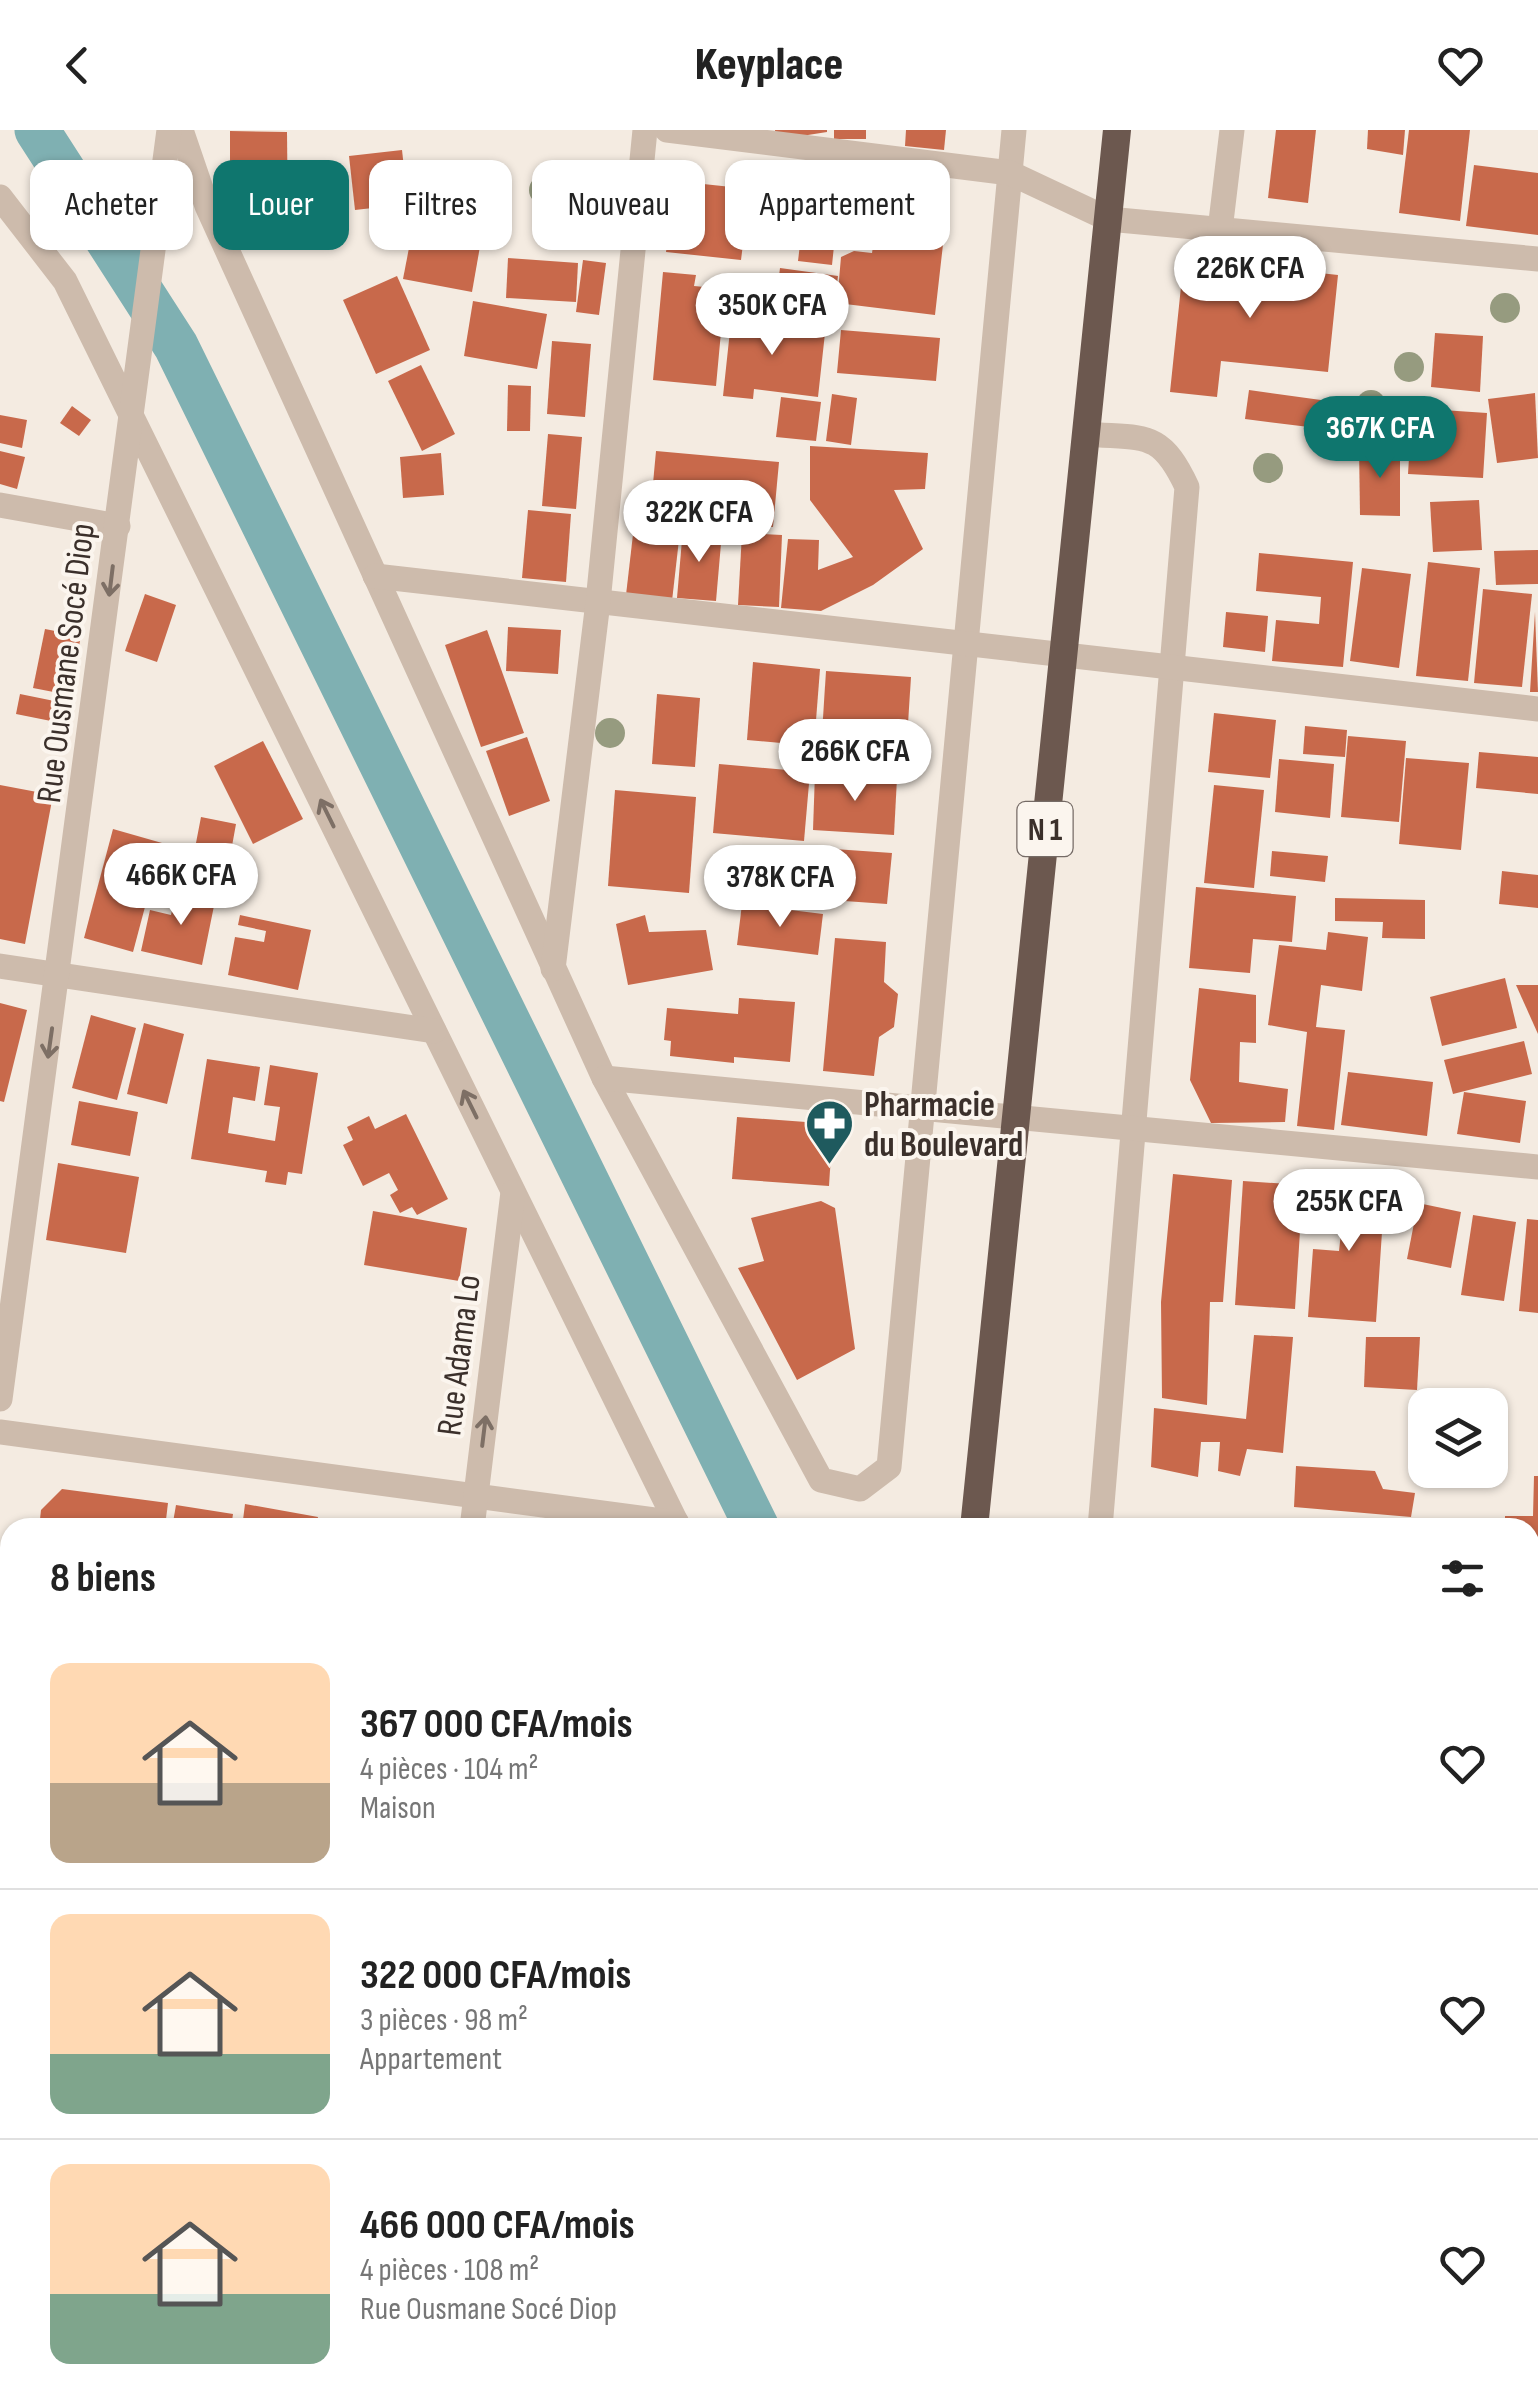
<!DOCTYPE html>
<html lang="fr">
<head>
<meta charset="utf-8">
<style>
  body { margin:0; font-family:"Sofia Sans Condensed",sans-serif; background:#f6f6f6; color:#222; height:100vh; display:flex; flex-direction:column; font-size:38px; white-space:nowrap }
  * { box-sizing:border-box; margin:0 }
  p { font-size:32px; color:#767676 }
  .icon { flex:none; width:55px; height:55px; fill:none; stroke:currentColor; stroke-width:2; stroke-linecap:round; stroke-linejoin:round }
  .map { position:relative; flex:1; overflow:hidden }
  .panel { position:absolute; left:0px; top:1388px; width:1540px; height:892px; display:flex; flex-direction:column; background:#fff; border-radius:30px 30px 0 0; box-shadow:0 2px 8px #0004 }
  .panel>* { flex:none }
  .top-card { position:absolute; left:30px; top:30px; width:1000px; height:90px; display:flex; gap:20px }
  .buttons { position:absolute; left:1408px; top:1258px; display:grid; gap:20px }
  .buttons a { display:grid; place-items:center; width:100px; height:100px; border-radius:20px; background:#fff; box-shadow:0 2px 8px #0004; font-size:50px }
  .price { position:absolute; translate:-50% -85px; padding:0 22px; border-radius:35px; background:#fff; color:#222; font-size:32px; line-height:65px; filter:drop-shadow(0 2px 5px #0008) }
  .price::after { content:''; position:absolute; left:50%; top:60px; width:30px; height:22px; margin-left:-15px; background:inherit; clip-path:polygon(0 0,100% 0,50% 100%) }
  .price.on { background:#0f766e; color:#fff }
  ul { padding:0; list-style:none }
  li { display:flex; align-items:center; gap:30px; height:250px; padding:0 50px }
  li+li { border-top:2px solid #e0e0e0 }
  li span { display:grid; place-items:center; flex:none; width:280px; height:200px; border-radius:20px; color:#555 }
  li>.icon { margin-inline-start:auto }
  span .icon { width:120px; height:120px; fill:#fffc; stroke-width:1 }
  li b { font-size:42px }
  h2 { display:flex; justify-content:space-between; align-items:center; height:120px; padding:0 50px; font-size:42px }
  .tag { padding:0 35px; border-radius:20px; background:#fff; box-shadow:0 2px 8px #0004; font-size:35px; line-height:90px }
  .tag.on { background:#0f766e; color:#fff }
  header { display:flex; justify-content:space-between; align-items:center; height:130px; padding:0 50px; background:#fff; font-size:45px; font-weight:800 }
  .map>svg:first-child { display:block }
</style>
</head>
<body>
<header><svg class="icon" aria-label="back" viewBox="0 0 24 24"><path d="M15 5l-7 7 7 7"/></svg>Keyplace<svg class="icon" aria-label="heart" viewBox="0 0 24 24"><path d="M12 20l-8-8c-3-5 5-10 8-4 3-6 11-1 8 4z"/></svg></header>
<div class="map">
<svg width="1538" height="2278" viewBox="0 0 1538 2278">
  <rect width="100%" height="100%" fill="#f4ebe1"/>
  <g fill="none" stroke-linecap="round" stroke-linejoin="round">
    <path stroke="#7fb0b2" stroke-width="45" d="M 37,0 L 176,216 L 757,1398"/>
  </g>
  <g fill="#c8694b">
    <path d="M 775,0 L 827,0 L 827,2 L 776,10 Z"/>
    <rect x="834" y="0" width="32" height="9"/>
    <path d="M 906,0 L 946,0 L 944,20 L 905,16 Z"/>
    <path d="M 1276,0 L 1316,0 L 1308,73 L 1268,68 Z"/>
    <path d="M 1368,0 L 1405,0 L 1403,25 L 1367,19 Z"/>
    <path d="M 1409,0 L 1470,0 L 1460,91 L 1399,83 Z"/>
    <path d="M 230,1 L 287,2 L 288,101 L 230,100 Z"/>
    <path d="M 402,20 L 408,74 L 355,80 L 349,26 Z"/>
    <path d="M 1474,35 L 1538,43 L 1538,105 L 1466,96 Z"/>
    <path d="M 694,53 L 750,59 L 741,130 L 666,122 L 673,73 Z"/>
    <path d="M 806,65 L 876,73 L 871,120 L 834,116 L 832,135 L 798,131 Z"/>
    <path d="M 879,76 L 946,88 L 935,185 L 837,173 L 841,127 L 854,121 L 872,123 Z"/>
    <path d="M 414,92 L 482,105 L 472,162 L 403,149 Z"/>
    <path d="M 508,128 L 578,133 L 576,172 L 506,168 Z"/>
    <path d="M 1184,128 L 1338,145 L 1328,242 L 1221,231 L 1217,267 L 1170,262 Z"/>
    <path d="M 583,130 L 606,133 L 599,185 L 576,182 Z"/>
    <path d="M 780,138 L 838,146 L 832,191 L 764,182 L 768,153 L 778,154 Z"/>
    <path d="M 663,142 L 696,145 L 694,156 L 725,159 L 716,256 L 653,250 Z"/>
    <path d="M 736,143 L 757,145 L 755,171 L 733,169 Z"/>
    <path d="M 397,146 L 430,220 L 376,244 L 343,170 Z"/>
    <path d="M 473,171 L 547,184 L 537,239 L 464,226 Z"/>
    <path d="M 732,182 L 781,188 L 780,198 L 825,203 L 818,267 L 754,259 L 753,269 L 723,266 Z"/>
    <path d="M 841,200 L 940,208 L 936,251 L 837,243 Z"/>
    <path d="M 1435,203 L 1483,206 L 1480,262 L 1431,257 Z"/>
    <path d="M 552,211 L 591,214 L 585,287 L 547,284 Z"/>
    <path d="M 421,235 L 455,304 L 422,321 L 388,251 Z"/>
    <path d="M 508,255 L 531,256 L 530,301 L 507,301 Z"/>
    <path d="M 1249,260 L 1321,270 L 1317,298 L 1245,289 Z"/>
    <path d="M 1535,263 L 1538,328 L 1497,333 L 1488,269 Z"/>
    <path d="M 832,264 L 857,268 L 851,315 L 826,311 Z"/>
    <path d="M 781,267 L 821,272 L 816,311 L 776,307 Z"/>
    <path d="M 72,276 L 91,290 L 79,306 L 60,293 Z"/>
    <path d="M 1412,278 L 1487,283 L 1483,348 L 1408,344 Z"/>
    <path d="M 0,285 L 27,290 L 22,318 L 0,313 Z"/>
    <path d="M 548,304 L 582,307 L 576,379 L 542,376 Z"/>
    <path d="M 810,316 L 928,323 L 925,359 L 894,360 L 923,419 L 873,455 L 821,481 L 781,478 L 788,409 L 819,410 L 818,440 L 853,427 L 810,370 Z"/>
    <path d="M 1359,316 L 1400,316 L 1400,386 L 1360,385 Z"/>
    <path d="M 0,321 L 25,327 L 17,359 L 0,354 Z"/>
    <path d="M 656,321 L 779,332 L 773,397 L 650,386 Z"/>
    <path d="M 441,323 L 444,365 L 403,368 L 400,327 Z"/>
    <path d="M 1479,370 L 1482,420 L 1433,422 L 1430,372 Z"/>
    <path d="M 528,380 L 571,384 L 566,452 L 522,448 Z"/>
    <path d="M 635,387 L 681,392 L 672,471 L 626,465 Z"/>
    <path d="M 683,398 L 722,402 L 716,471 L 677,468 Z"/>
    <path d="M 742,403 L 782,405 L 779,477 L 738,475 Z"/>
    <path d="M 1538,420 L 1538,454 L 1496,455 L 1494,421 Z"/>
    <path d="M 1259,423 L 1353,432 L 1343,537 L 1272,531 L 1276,490 L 1319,494 L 1321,467 L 1256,461 Z"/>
    <path d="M 1428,432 L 1480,438 L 1468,551 L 1416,546 Z"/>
    <path d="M 1362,438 L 1411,444 L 1399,538 L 1350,531 Z"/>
    <path d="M 1483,459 L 1532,464 L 1522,557 L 1474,553 Z"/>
    <path d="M 145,464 L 176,475 L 157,532 L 125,521 Z"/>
    <path d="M 1226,482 L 1268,486 L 1265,522 L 1223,517 Z"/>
    <path d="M 1535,482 L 1538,562 L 1530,562 Z"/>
    <path d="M 508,497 L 561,500 L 558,544 L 506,541 Z"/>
    <path d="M 45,499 L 81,506 L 69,565 L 33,558 Z"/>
    <path d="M 487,500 L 524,603 L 481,617 L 445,515 Z"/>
    <path d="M 753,532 L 820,539 L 814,616 L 747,610 Z"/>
    <path d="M 826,541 L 911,547 L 905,640 L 820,634 Z"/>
    <path d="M 20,564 L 69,574 L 66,594 L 16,584 Z"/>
    <path d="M 657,564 L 700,568 L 695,637 L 652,634 Z"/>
    <path d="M 1214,583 L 1276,590 L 1270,648 L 1208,642 Z"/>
    <path d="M 1305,596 L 1347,600 L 1345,627 L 1303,624 Z"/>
    <path d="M 1348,606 L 1406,611 L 1399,692 L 1341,687 Z"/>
    <path d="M 527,607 L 550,671 L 509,686 L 486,621 Z"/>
    <path d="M 263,611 L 303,689 L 253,714 L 214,636 Z"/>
    <path d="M 1479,622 L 1538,627 L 1538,664 L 1476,658 Z"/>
    <path d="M 1406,628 L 1469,633 L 1461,720 L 1399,714 Z"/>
    <path d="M 1279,629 L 1334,634 L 1330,688 L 1275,682 Z"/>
    <path d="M 719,634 L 810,642 L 804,711 L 713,703 Z"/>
    <path d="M 815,643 L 897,648 L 894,705 L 813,700 Z"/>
    <path d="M 0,655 L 53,665 L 25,814 L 0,809 Z"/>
    <path d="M 1214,655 L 1264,660 L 1254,758 L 1204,753 Z"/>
    <path d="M 615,660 L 696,667 L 689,763 L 608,756 Z"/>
    <path d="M 201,687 L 236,694 L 232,716 L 244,719 L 237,754 L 190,744 Z"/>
    <path d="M 113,699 L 162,713 L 133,822 L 84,808 Z"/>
    <path d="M 805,717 L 892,723 L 887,774 L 802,768 Z"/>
    <path d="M 1272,721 L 1328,726 L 1325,752 L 1270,746 Z"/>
    <path d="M 1502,741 L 1538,745 L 1538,778 L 1499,774 Z"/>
    <path d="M 177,757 L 216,766 L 202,835 L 141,821 L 150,780 L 171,785 Z"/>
    <path d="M 1196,757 L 1296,766 L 1292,812 L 1253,809 L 1250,843 L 1189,838 Z"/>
    <path d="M 1335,768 L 1425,770 L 1425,809 L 1382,808 L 1383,792 L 1335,791 Z"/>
    <path d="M 742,774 L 823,784 L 818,825 L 737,815 Z"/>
    <path d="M 240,785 L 311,800 L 298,860 L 228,845 L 235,807 L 264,812 L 266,801 L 238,795 Z"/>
    <path d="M 645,785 L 649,802 L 706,800 L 713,840 L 628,855 L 616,794 Z"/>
    <path d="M 1328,802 L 1368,807 L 1362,861 L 1321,855 L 1316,897 L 1345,900 L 1334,1000 L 1297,996 L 1307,902 L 1268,895 L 1279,815 L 1326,820 Z"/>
    <path d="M 835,808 L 886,812 L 884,852 L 898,864 L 894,897 L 879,907 L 874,946 L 823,941 Z"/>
    <path d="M 1505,848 L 1517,898 L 1442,916 L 1430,867 Z"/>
    <path d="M 1516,855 L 1538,855 L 1538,904 Z"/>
    <path d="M 1199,858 L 1256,865 L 1256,913 L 1240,912 L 1239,952 L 1288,959 L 1285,992 L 1211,993 L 1190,950 Z"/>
    <path d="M 739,868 L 795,872 L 790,932 L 734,927 L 734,933 L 670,926 L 671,911 L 664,910 L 667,878 L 738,884 Z"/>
    <path d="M 0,873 L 27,880 L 4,972 L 0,971 Z"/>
    <path d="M 91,885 L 136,898 L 117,970 L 72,958 Z"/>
    <path d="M 144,893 L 184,904 L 167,974 L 127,964 Z"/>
    <path d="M 1524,911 L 1532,944 L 1453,964 L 1444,930 Z"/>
    <path d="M 207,929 L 260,937 L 255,971 L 233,967 L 228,1003 L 275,1011 L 280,977 L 264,975 L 270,935 L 318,943 L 302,1044 L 288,1042 L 286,1055 L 265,1052 L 267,1041 L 191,1029 Z"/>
    <path d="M 1348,942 L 1433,952 L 1427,1006 L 1341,995 Z"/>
    <path d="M 1464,962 L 1526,971 L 1520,1013 L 1457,1004 Z"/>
    <path d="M 79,971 L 138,982 L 130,1026 L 71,1015 Z"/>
    <path d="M 406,984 L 448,1069 L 417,1085 L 412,1077 L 400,1083 L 390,1065 L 398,1060 L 389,1043 L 363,1056 L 343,1015 L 353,1010 L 347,997 L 369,986 L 375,999 Z"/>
    <path d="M 737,987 L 833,994 L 829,1056 L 732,1049 Z"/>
    <path d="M 58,1033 L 139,1047 L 126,1123 L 46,1110 Z"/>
    <path d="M 1173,1044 L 1232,1050 L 1223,1172 L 1210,1172 L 1207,1275 L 1162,1268 L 1161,1172 Z"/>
    <path d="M 1243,1051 L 1303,1055 L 1295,1179 L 1235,1175 Z"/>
    <path d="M 1322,1052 L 1385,1057 L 1376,1192 L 1308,1187 L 1313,1119 L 1339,1121 L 1341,1103 L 1321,1100 Z"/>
    <path d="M 821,1071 L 835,1078 L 855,1219 L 797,1250 L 738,1138 L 764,1131 L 751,1088 Z"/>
    <path d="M 1418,1073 L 1461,1082 L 1451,1138 L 1407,1129 Z"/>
    <path d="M 373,1081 L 467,1098 L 459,1151 L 364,1135 Z"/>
    <path d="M 1473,1085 L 1516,1092 L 1504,1171 L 1461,1165 Z"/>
    <path d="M 1527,1089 L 1538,1090 L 1538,1183 L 1519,1181 Z"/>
    <path d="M 1254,1205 L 1293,1207 L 1283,1323 L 1247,1319 L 1240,1346 L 1218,1341 L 1220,1312 L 1201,1312 L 1198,1347 L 1151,1337 L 1154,1278 L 1246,1289 Z"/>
    <path d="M 1366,1207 L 1420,1207 L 1417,1260 L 1364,1257 Z"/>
    <path d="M 1296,1336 L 1375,1341 L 1383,1359 L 1415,1363 L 1411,1387 L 1294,1377 Z"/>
    <path d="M 1534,1346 L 1538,1346 L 1538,1418 L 1530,1417 L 1530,1398 L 1505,1398 L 1505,1386 L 1533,1386 Z"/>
    <path d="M 62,1359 L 168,1373 L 165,1398 L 39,1398 L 41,1380 Z"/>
    <path d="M 245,1374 L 318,1387 L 316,1398 L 242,1398 Z"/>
    <path d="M 176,1375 L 233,1384 L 231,1398 L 172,1398 Z"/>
    <path d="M 1124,1390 L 1199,1393 L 1200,1398 L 1125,1398 Z"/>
    <path d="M 8,1596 L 10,1597 L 10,1751 L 0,1751 L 0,1646 Z"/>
    <path d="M 0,1808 L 10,1809 L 10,1937 L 0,1936 Z"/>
    <path d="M 1530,2135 L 1538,2136 L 1538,2180 L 1530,2179 Z"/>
    <path d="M 0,2171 L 10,2172 L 10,2202 L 0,2201 Z"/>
    <path d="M 0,2257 L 10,2258 L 10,2270 L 35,2270 L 33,2278 L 0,2278 Z"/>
    <path d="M 110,2270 L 130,2270 L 158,2278 L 107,2278 Z"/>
    <path d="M 546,2270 L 621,2270 L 620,2278 Z"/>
    <path d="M 682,2270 L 737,2270 L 736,2278 L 682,2278 Z"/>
    <path d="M 1070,2270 L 1258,2270 L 1266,2278 L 1069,2278 Z"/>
  </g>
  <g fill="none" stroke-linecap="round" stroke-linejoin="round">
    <g stroke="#cdbbac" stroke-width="25">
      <path d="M 181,0 L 207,76 L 604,948 L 821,1350 L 860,1359 L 889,1337 L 1014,0"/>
      <path d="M 667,0 L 1010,43 L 1108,89 L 1538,129"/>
      <path d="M 0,67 L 65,151 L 679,1398"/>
      <path d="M 1220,100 L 1232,0"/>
      <path d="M 1086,304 C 1144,309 1160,299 1187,357 L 1100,1398"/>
      <path d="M 0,375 L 118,396"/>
      <path d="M 375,446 L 1538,579"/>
      <path d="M 0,836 L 434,901"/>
      <path d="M 553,839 L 598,472 L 645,0"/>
      <path d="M 604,948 L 1538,1037"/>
      <path d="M 0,1302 L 677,1393"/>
      <path d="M 472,1398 L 513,1062"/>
      <path d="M 1530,1502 L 1538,1503"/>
      <path d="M 1530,1746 L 1538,1663"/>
      <path d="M 0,1767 L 10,1769"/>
      <path d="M 1530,1948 L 1538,1948"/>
      <path d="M 0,2215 L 10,2216"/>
      <path d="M 1530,2252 L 1538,2260"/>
      <path d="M 356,2270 L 408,2278"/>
      <path d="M 1333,2270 L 1342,2278"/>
      <path d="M 1479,2278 L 1480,2270"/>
    </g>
    <path stroke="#cdbbac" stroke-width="25" d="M 0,1269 L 169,0"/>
    <g stroke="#6c584f" stroke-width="28">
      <path d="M 974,1398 L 1117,0"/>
      <path d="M 786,2278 L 787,2270"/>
      <path d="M 1002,2278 L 1003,2270"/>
    </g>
  </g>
  <g fill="#969b7f">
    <circle cx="544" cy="60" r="15"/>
    <circle cx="1505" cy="178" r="15"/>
    <circle cx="1409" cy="237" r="15"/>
    <circle cx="1371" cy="275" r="15"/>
    <circle cx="1268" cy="338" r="15"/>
    <circle cx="610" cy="603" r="15"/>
  </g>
  <defs><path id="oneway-shaft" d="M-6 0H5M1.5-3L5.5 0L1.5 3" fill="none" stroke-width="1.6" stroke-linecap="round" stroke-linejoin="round" transform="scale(2.5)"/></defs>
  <g stroke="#7d6f65">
    <use href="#oneway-shaft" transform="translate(111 451) rotate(97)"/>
    <use href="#oneway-shaft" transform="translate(327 683) rotate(-116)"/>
    <use href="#oneway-shaft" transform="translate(50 913) rotate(98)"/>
    <use href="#oneway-shaft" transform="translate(470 974) rotate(-116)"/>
    <use href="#oneway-shaft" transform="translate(484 1301) rotate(-83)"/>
  </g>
  <defs>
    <symbol id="pharmacy-pin" viewBox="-11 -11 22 30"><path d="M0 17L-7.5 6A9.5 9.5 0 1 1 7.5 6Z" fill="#1f5a5e" stroke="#fbf5ee"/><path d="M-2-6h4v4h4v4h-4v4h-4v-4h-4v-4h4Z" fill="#fff"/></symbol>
  </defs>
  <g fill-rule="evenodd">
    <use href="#pharmacy-pin" x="802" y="966" width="55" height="75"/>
  </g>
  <g text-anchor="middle" stroke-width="8" stroke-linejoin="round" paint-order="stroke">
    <rect fill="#fbf5ee" stroke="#756b66" stroke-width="2.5" x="1017.5" y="672" width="55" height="54" rx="8"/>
    <g font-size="32" font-weight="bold" fill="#3b302b">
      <text x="1045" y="710">N 1</text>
    </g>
    <g font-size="35" fill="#3b302b" stroke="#fbf5ee">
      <text transform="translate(65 533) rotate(-83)" y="12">Rue Ousmane Socé Diop</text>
      <text transform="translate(458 1225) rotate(-83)" y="12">Rue Adama Lo</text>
    </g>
    <g font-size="35" font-weight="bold" fill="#3b302b" stroke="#fbf5ee" text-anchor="start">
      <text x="864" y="986">Pharmacie<tspan x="864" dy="40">du Boulevard</tspan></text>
    </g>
  </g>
</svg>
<div class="buttons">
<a><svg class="icon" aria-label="layers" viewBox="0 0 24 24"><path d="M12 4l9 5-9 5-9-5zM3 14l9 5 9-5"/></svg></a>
</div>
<b class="price" style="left:1250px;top:191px">226K CFA</b>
<b class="price" style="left:772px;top:228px">350K CFA</b>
<b class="price on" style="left:1380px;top:351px">367K CFA</b>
<b class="price" style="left:699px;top:435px">322K CFA</b>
<b class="price" style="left:855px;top:674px">266K CFA</b>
<b class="price" style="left:181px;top:798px">466K CFA</b>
<b class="price" style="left:780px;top:800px">378K CFA</b>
<b class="price" style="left:1349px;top:1124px">255K CFA</b>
<div class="top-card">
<a class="tag">Acheter</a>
<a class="tag on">Louer</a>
<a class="tag">Filtres</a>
<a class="tag">Nouveau</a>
<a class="tag">Appartement</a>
</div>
<section class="panel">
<h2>8 biens<svg class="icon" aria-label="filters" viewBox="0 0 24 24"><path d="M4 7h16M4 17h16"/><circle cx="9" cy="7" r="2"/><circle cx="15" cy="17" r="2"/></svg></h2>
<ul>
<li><span style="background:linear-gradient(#ffd9b3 60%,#b9a48a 0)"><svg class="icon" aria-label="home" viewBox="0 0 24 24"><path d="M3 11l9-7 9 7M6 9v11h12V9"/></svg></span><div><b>367 000 CFA/mois</b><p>4 pièces · 104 m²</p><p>Maison</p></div><svg class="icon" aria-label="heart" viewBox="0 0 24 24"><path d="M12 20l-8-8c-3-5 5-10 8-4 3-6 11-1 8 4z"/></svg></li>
<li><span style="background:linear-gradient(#ffd9b3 70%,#7fa58c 0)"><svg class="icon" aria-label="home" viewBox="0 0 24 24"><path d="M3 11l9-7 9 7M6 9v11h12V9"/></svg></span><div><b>322 000 CFA/mois</b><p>3 pièces · 98 m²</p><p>Appartement</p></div><svg class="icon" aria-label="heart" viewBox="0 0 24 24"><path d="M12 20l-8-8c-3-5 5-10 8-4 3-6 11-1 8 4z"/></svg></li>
<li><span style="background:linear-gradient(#ffd9b3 65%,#7fa58c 0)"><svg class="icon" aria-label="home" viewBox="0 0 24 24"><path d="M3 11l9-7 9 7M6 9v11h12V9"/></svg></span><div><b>466 000 CFA/mois</b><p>4 pièces · 108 m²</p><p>Rue Ousmane Socé Diop</p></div><svg class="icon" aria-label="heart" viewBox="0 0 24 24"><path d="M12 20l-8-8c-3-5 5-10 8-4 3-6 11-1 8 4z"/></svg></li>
</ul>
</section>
</div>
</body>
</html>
